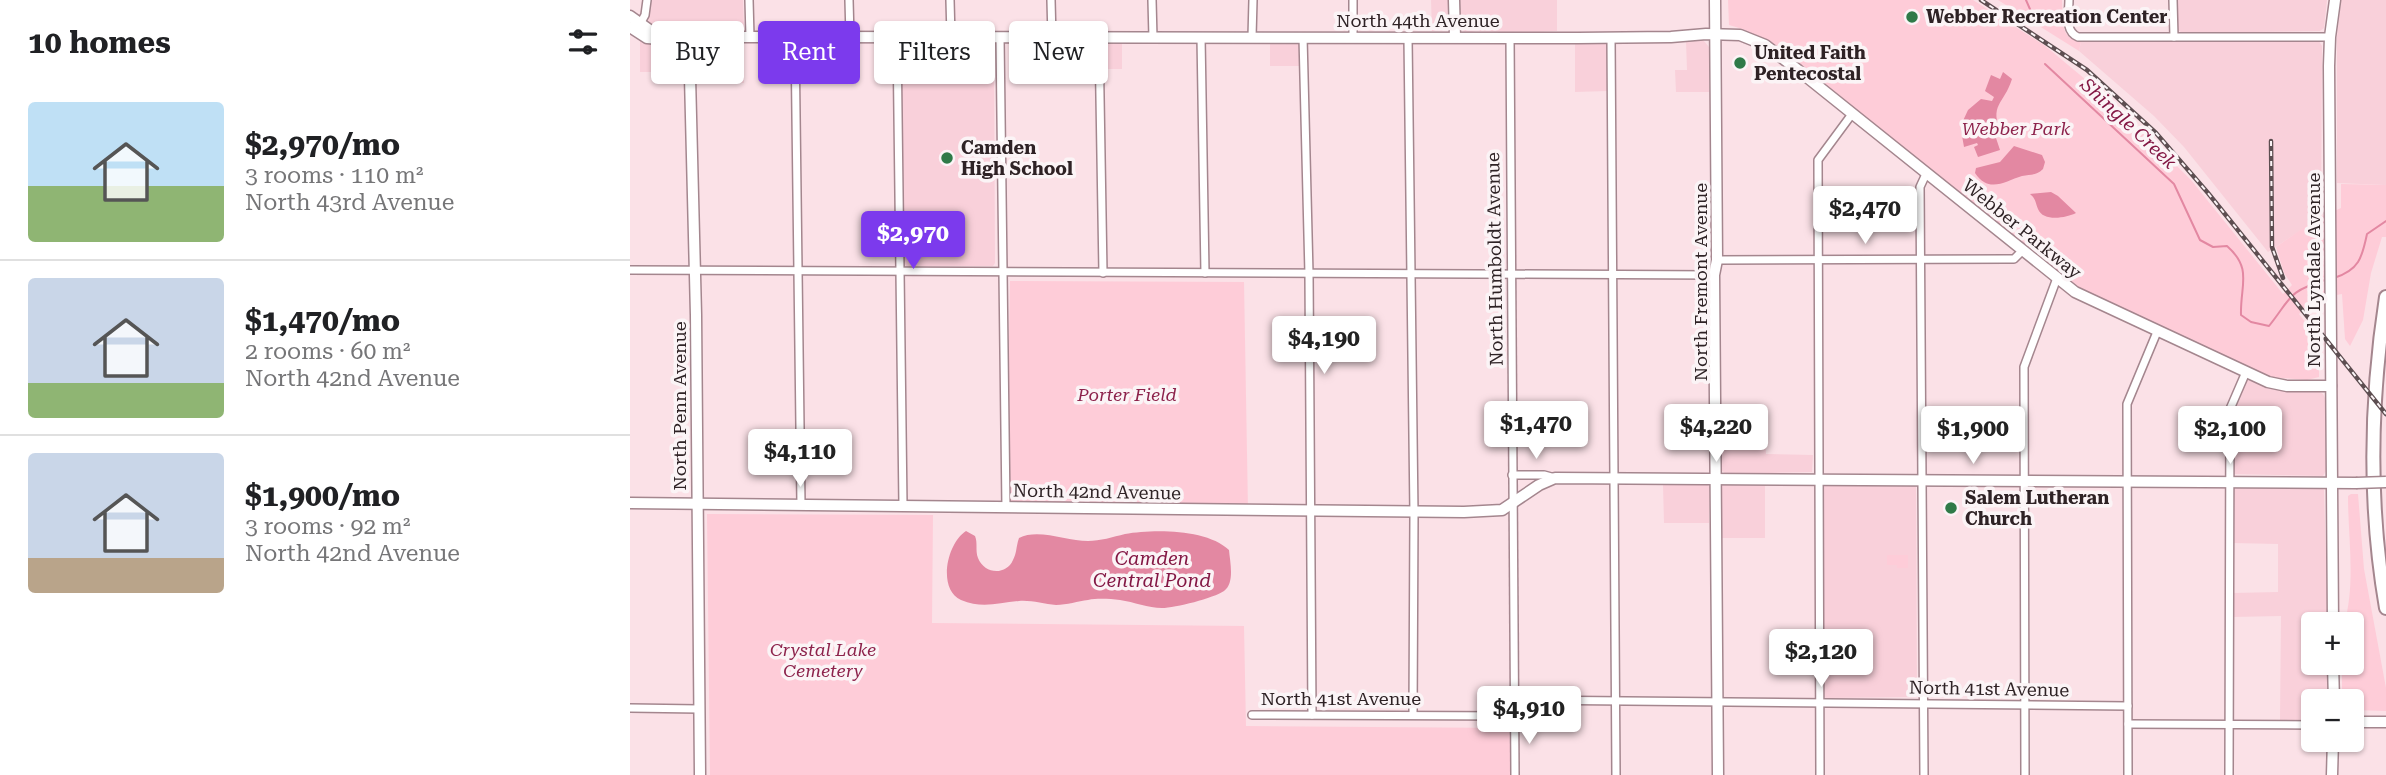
<!DOCTYPE html>
<html lang="en">
<head>
<meta charset="utf-8">
<style>
  body { margin:0; font-family:"Roboto Serif",serif; background:#f2f2f2; color:#202124; height:100vh; display:flex; flex-direction:column; font-size:26px; white-space:nowrap }
  * { box-sizing:border-box; margin:0 }
  p { font-size:23px; color:#757577 }
  .icon { flex:none; width:38px; height:38px; fill:none; stroke:currentColor; stroke-width:2; stroke-linecap:round; stroke-linejoin:round }
  .map { position:relative; flex:1; overflow:hidden }
  .details { display:flex; flex-direction:column; background:#fff; width:630px }
  .details>* { flex:none }
  .top-card { position:absolute; left:21px; top:21px; width:665px; height:63px; display:flex; gap:14px }
  .buttons { position:absolute; left:1671px; top:612px; display:grid; gap:14px }
  .buttons a { display:grid; place-items:center; width:63px; height:63px; border-radius:7px; background:#fff; box-shadow:0 2px 5px #0004; font-size:35px }
  .price { position:absolute; translate:-50% -60px; padding:0 16px; border-radius:7px; background:#fff; color:#222; font-size:23px; line-height:46px; filter:drop-shadow(0 2px 4px #0008) }
  .price::after { content:''; position:absolute; left:50%; top:42px; width:21px; height:16px; margin-left:-10px; background:inherit; clip-path:polygon(0 0,100% 0,50% 100%) }
  .price.on { background:#7c3aed; color:#fff }
  ul { padding:0; list-style:none }
  li { display:flex; align-items:center; gap:21px; height:175px; padding:0 28px }
  li+li { border-top:2px solid #e0e0e0 }
  li span { display:grid; place-items:center; flex:none; width:196px; height:140px; border-radius:7px; color:#555 }
  li>.icon { margin-inline-start:auto }
  span .icon { width:84px; height:84px; fill:#fffc; stroke-width:1 }
  li b { font-size:30px }
  h2 { display:flex; justify-content:space-between; align-items:center; height:84px; padding:0 28px; font-size:30px }
  .pill { padding:0 24px; border-radius:7px; background:#fff; box-shadow:0 2px 5px #0004; font-size:24px; line-height:63px }
  .pill.on { background:#7c3aed; color:#fff }
  main { display:flex; flex:1; min-height:0 }
  .map>svg:first-child { display:block }
</style>
</head>
<body>
<main>
<section class="details">
<h2>10 homes<svg class="icon" aria-label="filters" viewBox="0 0 24 24"><path d="M4 7h16M4 17h16"/><circle cx="9" cy="7" r="2"/><circle cx="15" cy="17" r="2"/></svg></h2>
<ul>
<li><span style="background:linear-gradient(#bfe0f5 60%,#8fb573 0)"><svg class="icon" aria-label="home" viewBox="0 0 24 24"><path d="M3 11l9-7 9 7M6 9v11h12V9"/></svg></span><div><b>$2,970/mo</b><p>3 rooms · 110 m²</p><p>North 43rd Avenue</p></div></li>
<li><span style="background:linear-gradient(#c9d6e8 75%,#8fb573 0)"><svg class="icon" aria-label="home" viewBox="0 0 24 24"><path d="M3 11l9-7 9 7M6 9v11h12V9"/></svg></span><div><b>$1,470/mo</b><p>2 rooms · 60 m²</p><p>North 42nd Avenue</p></div></li>
<li><span style="background:linear-gradient(#c9d6e8 75%,#b9a48a 0)"><svg class="icon" aria-label="home" viewBox="0 0 24 24"><path d="M3 11l9-7 9 7M6 9v11h12V9"/></svg></span><div><b>$1,900/mo</b><p>3 rooms · 92 m²</p><p>North 42nd Avenue</p></div></li>
</ul>
</section>
<div class="map">
<svg width="1756" height="775" viewBox="0 0 1756 775">
  <rect width="100%" height="100%" fill="#fbe1e7"/>
  <g fill="#f9d0da">
    <path d="M 21,0 L 113,0 L 114,26 L 109,32 L 22,29 L 18,23 Z"/>
    <path d="M 801,0 L 818,0 L 819,26 L 815,30 L 802,31 Z"/>
    <path d="M 828,0 L 927,0 L 927,31 L 890,33 L 846,31 L 837,33 L 832,31 L 829,26 Z"/>
    <path d="M 1546,0 L 1697,0 L 1694,28 L 1690,31 L 1552,33 L 1547,29 Z"/>
    <path d="M 1711,0 L 1756,0 L 1756,185 L 1707,183 L 1707,36 Z"/>
    <path d="M 10,37 L 22,43 L 53,44 L 54,72 L 10,72 Z"/>
    <path d="M 1068,39 L 1073,40 L 1079,47 L 1079,92 L 1046,92 L 1045,70 L 1057,70 L 1056,41 Z"/>
    <path d="M 114,41 L 114,83 L 67,83 L 65,47 L 67,44 Z"/>
    <path d="M 278,41 L 285,43 L 347,43 L 354,41 L 361,42 L 364,45 L 365,263 L 363,266 L 276,266 L 273,262 L 270,42 Z"/>
    <path d="M 475,41 L 492,42 L 492,69 L 474,69 Z"/>
    <path d="M 1689,41 L 1692,46 L 1691,217 L 1638,252 L 1554,147 L 1524,116 L 1449,51 L 1451,42 Z"/>
    <path d="M 447,42 L 464,43 L 464,64 L 447,64 Z"/>
    <path d="M 640,42 L 669,43 L 670,66 L 640,66 Z"/>
    <path d="M 974,42 L 979,47 L 977,51 L 978,91 L 945,92 L 945,43 Z"/>
    <path d="M 1620,378 L 1636,388 L 1688,391 L 1693,394 L 1696,400 L 1696,471 L 1693,476 L 1604,474 L 1606,407 L 1616,380 Z"/>
    <path d="M 1135,439 L 1136,454 L 1183,455 L 1182,472 L 1096,474 L 1091,470 L 1090,440 Z"/>
    <path d="M 1070,482 L 1075,483 L 1080,487 L 1079,523 L 1034,523 L 1033,485 L 1063,485 Z"/>
    <path d="M 1092,483 L 1135,485 L 1135,538 L 1091,538 L 1090,485 Z"/>
    <path d="M 1196,485 L 1283,485 L 1286,487 L 1287,694 L 1284,697 L 1196,698 L 1192,694 L 1192,486 Z"/>
    <path d="M 1611,485 L 1620,488 L 1678,489 L 1690,487 L 1694,490 L 1698,625 L 1684,625 L 1684,663 L 1698,663 L 1698,702 L 1684,702 L 1683,720 L 1650,720 L 1651,616 L 1603,617 L 1603,593 L 1648,592 L 1648,544 L 1602,543 L 1601,490 L 1605,486 Z"/>
  </g>
  <g fill="#feccd8">
    <path d="M 1098,0 L 1343,0 L 1414,45 L 1479,99 L 1561,180 L 1653,294 L 1662,285 L 1654,273 L 1646,247 L 1686,219 L 1711,208 L 1711,184 L 1756,185 L 1756,237 L 1752,237 L 1741,273 L 1733,320 L 1720,346 L 1715,339 L 1712,294 L 1690,298 L 1678,311 L 1675,308 L 1669,314 L 1689,340 L 1689,377 L 1677,380 L 1641,377 L 1449,289 L 1183,74 L 1178,73 C 1151,51 1133,34 1099,25 Z"/>
    <path d="M 1368,0 L 1432,0 C 1433,18 1429,39 1451,42 L 1449,51 Z"/>
    <path d="M 380,281 L 614,282 L 618,510 L 376,507 Z"/>
    <path d="M 1721,494 L 1728,494 L 1734,569 L 1756,688 L 1756,711 L 1722,710 L 1722,702 L 1713,702 L 1712,698 L 1712,663 L 1722,663 L 1722,625 L 1714,625 C 1726,583 1718,539 1718,496 Z"/>
    <path d="M 77,514 L 303,515 L 302,623 L 614,626 L 616,726 L 881,728 L 882,775 L 80,775 Z"/>
    <path d="M 1257,555 L 1278,555 L 1278,568 L 1267,568 L 1267,565 L 1257,565 Z"/>
  </g>
  <g fill="#e388a2">
    <path d="M 1373,72 L 1382,79 C 1374,105 1358,104 1372,135 L 1366,138 L 1370,150 L 1348,157 L 1344,147 L 1348,145 L 1347,143 L 1334,147 L 1331,130 L 1342,129 L 1343,126 L 1332,123 L 1338,110 L 1351,99 L 1362,101 L 1364,97 L 1355,91 L 1361,75 L 1370,79 Z"/>
    <path d="M 1384,146 L 1412,155 L 1415,162 L 1413,169 C 1406,176 1401,174 1392,176 C 1375,181 1359,194 1345,173 L 1346,168 L 1370,162 Z"/>
    <path d="M 1421,192 L 1428,196 L 1446,213 C 1436,218 1413,222 1408,209 C 1405,202 1406,199 1400,194 Z"/>
    <path d="M 336,531 L 345,536 C 348,543 345,550 348,558 C 354,574 376,576 383,560 C 387,553 386,546 389,538 C 408,528 437,541 458,541 C 470,541 483,537 495,534 C 524,529 577,529 599,550 C 600,562 605,583 594,591 C 584,598 545,608 532,608 C 518,608 504,602 490,600 C 480,599 468,598 458,600 C 448,601 437,605 426,605 C 414,604 401,600 389,601 C 368,603 352,609 331,600 C 307,589 317,543 336,531 Z"/>
  </g>
  <g fill="none" stroke-linecap="round" stroke-linejoin="round">
    <g stroke="#e388a2" stroke-width="2">
      <path d="M 1396,0 L 1403,16"/>
      <path d="M 1415,64 L 1544,184 L 1570,240 L 1583,247 L 1597,246 C 1623,269 1610,285 1611,315 L 1621,322 L 1639,326 C 1662,297 1657,292 1695,280"/>
      <path d="M 1704,278 C 1729,270 1732,258 1737,234 L 1756,221"/>
    </g>
    <defs>
      <g id="street">
        <path d="M 119,0 L 120,37"/>
        <path d="M 219,0 L 220,37"/>
        <path d="M 320,0 L 321,37"/>
        <path d="M 421,0 L 422,38"/>
        <path d="M 522,0 L 523,38"/>
        <path d="M 1439,0 C 1439,13 1434,31 1448,37 L 1700,37"/>
        <path d="M 1543,0 L 1544,37"/>
        <path d="M 10,24 L 15,15 L 17,0"/>
        <path d="M 165,37 L 171,505"/>
        <path d="M 267,37 L 273,506"/>
        <path d="M 370,37 L 376,507"/>
        <path d="M 571,37 L 575,273"/>
        <path d="M 622,37 L 623,0"/>
        <path d="M 673,37 L 679,274 L 682,715"/>
        <path d="M 723,37 L 723,0"/>
        <path d="M 880,37 L 885,775"/>
        <path d="M 469,38 L 473,273"/>
        <path d="M 778,38 L 784,514 L 783,715"/>
        <path d="M 981,38 L 986,775"/>
        <path d="M 1087,260 L 1377,259 L 1384,259 L 1392,251"/>
        <path d="M 0,270 L 1084,275"/>
        <path d="M 882,475 L 914,475 L 925,478"/>
        <path d="M 884,700 L 1498,706"/>
        <path d="M 0,708 L 69,709"/>
        <path d="M 622,715 L 885,716"/>
        <path d="M 1498,724 L 1684,725"/>
        <path d="M 1190,775 L 1188,160 L 1222,114"/>
        <path d="M 1294,775 L 1290,187 L 1296,174"/>
        <path d="M 1395,775 L 1394,367 L 1427,278"/>
        <path d="M 1498,775 L 1497,404 L 1527,332"/>
        <path d="M 1599,775 L 1600,409 L 1616,372"/>
      </g>
      <g id="secondary">
        <path d="M 824,0 L 825,37"/>
        <path d="M 1085,0 L 1087,260 L 1084,275 L 1088,775"/>
        <path d="M 0,16 L 24,33 L 69,37 L 948,38 L 1041,37 L 1076,34 L 1110,35 L 1135,45 L 1168,70 L 1445,292 L 1638,382 L 1657,386 L 1701,386"/>
        <path d="M 0,27 L 17,38 L 31,39"/>
        <path d="M 59,37 L 66,315 L 70,775"/>
        <path d="M 0,503 L 834,512 L 872,510 L 909,485 L 925,478 L 1726,483"/>
        <path d="M 1703,625 L 1699,66 L 1700,37 L 1705,0"/>
        <path d="M 1703,663 L 1704,702"/>
        <path d="M 1722,722 L 1756,722"/>
        <path d="M 1702,775 L 1703,740"/>
      </g>
      <path id="highway" d="M 1756,297 C 1740,401 1738,504 1756,608"/>
    </defs>
    <use href="#street" stroke="#a4868e" stroke-width="10"/>
    <use href="#secondary" stroke="#a4868e" stroke-width="13"/>
    <use href="#highway" stroke="#a4868e" stroke-width="16"/>
    <use href="#street" stroke="#fff" stroke-width="7"/>
    <use href="#secondary" stroke="#fff" stroke-width="10"/>
    <use href="#highway" stroke="#fff" stroke-width="12"/>
    <defs>
      <g id="rail">
        <path d="M 1351,0 L 1457,70 L 1526,133 L 1578,193 L 1756,414"/>
        <path d="M 1641,141 L 1642,247 L 1653,278"/>
      </g>
    </defs>
    <use href="#rail" stroke="#5d4e51" stroke-width="4.5"/>
    <use href="#rail" stroke="#fbf4f6" stroke-width="2" stroke-dasharray="5" stroke-linecap="butt"/>
    <defs>
      <path id="secondary-bridge" d="M 1726,483 L 1756,482"/>
    </defs>
    <use href="#secondary-bridge" stroke="#a4868e" stroke-width="13" stroke-linecap="butt"/>
    <use href="#secondary-bridge" stroke="#fff" stroke-width="10"/>
  </g>
  <g fill="#2f7a48" stroke="#fbf4f6" stroke-width="2.5">
    <circle cx="1282" cy="17" r="7"/>
    <circle cx="1110" cy="63" r="7"/>
    <circle cx="317" cy="158" r="7"/>
    <circle cx="1321" cy="508" r="7"/>
  </g>
  <g text-anchor="middle" stroke-width="7" stroke-linejoin="round" paint-order="stroke">
    <g font-size="18" font-weight="bold" fill="#2e2225" stroke="#fbf4f6" text-anchor="start">
      <text x="1296" y="23">Webber Recreation Center</text>
      <text x="1124" y="59">United Faith<tspan x="1124" dy="21">Pentecostal</tspan></text>
      <text x="331" y="154">Camden<tspan x="331" dy="21">High School</tspan></text>
      <text x="1335" y="504">Salem Lutheran<tspan x="1335" dy="21">Church</tspan></text>
    </g>
    <g font-size="18" fill="#2e2225" stroke="#fbf4f6">
      <text x="788" y="27">North 44th Avenue</text>
      <text transform="translate(1392 229) rotate(39)" y="6">Webber Parkway</text>
      <text transform="translate(865 259) rotate(-91)" y="6">North Humboldt Avenue</text>
      <text transform="translate(1684 270) rotate(-90)" y="6">North Lyndale Avenue</text>
      <text transform="translate(1071 282) rotate(-90)" y="6">North Fremont Avenue</text>
      <text transform="translate(50 406) rotate(-90)" y="6">North Penn Avenue</text>
      <text transform="translate(467 492) rotate(1)" y="6">North 42nd Avenue</text>
      <text transform="translate(1359 689) rotate(1)" y="6">North 41st Avenue</text>
      <text x="711" y="705">North 41st Avenue</text>
    </g>
    <g font-size="18" font-style="italic" fill="#8d234c" stroke="#fbf4f6">
      <text x="1386" y="135">Webber Park</text>
      <text x="497" y="401">Porter Field</text>
      <text x="193" y="656">Crystal Lake<tspan x="193" dy="21">Cemetery</tspan></text>
    </g>
    <g font-size="19" font-style="italic" fill="#831744" stroke="#fbf4f6">
      <text transform="translate(1499 123) rotate(43)" y="7">Shingle Creek</text>
      <text x="522" y="565">Camden<tspan x="522" dy="22">Central Pond</tspan></text>
    </g>
  </g>
</svg>
<div class="buttons">
<a>+</a>
<a>−</a>
</div>
<b class="price" style="left:1235px;top:246px">$2,470</b>
<b class="price on" style="left:283px;top:271px">$2,970</b>
<b class="price" style="left:694px;top:376px">$4,190</b>
<b class="price" style="left:906px;top:461px">$1,470</b>
<b class="price" style="left:1086px;top:464px">$4,220</b>
<b class="price" style="left:1343px;top:466px">$1,900</b>
<b class="price" style="left:1600px;top:466px">$2,100</b>
<b class="price" style="left:170px;top:489px">$4,110</b>
<b class="price" style="left:1191px;top:689px">$2,120</b>
<b class="price" style="left:899px;top:746px">$4,910</b>
<div class="top-card">
<a class="pill">Buy</a>
<a class="pill on">Rent</a>
<a class="pill">Filters</a>
<a class="pill">New</a>
</div>
</div>
</main>
</body>
</html>
